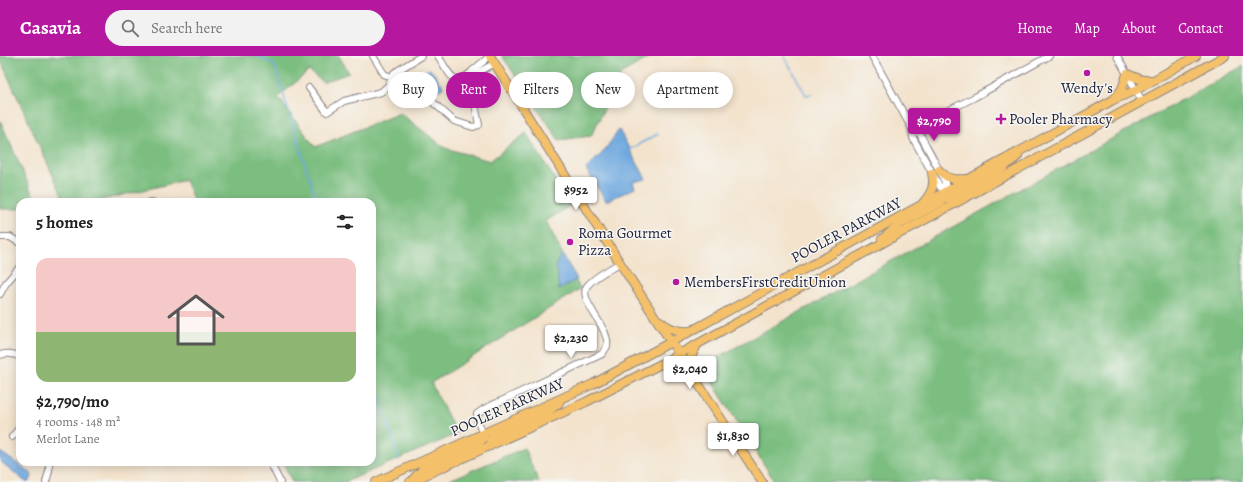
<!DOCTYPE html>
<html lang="en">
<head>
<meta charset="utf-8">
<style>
  body { margin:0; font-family:Alegreya,serif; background:#f2f2f2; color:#222; height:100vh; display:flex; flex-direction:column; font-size:15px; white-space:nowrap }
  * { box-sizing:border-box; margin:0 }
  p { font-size:13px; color:#767676 }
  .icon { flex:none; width:22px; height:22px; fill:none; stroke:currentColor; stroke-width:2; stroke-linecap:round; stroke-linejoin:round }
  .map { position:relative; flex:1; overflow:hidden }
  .details { position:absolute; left:16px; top:142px; width:360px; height:268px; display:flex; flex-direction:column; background:#fff; border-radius:12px; box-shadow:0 2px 10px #0003 }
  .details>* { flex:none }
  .hud { position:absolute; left:388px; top:16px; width:380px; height:36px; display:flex; gap:8px }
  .price { position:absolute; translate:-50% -34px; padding:0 9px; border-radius:4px; background:#fff; color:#222; font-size:13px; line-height:26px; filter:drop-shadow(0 1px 2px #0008) }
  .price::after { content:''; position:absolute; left:50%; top:24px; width:12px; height:9px; margin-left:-6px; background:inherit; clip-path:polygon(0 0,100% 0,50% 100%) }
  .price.current { background:#b5179e; color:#fff }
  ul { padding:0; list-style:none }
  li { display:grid; align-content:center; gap:8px; height:212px; padding:0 20px }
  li+li { border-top:1px solid #e0e0e0 }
  li span { display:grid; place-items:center; height:124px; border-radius:12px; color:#555 }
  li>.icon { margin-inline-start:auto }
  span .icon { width:72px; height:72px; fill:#fffc; stroke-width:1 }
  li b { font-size:17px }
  h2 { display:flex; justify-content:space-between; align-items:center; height:48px; padding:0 20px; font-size:17px }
  .chip { padding:0 14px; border-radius:18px; background:#fff; box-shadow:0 2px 10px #0003; font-size:14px; line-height:36px }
  .chip.current { background:#b5179e; color:#fff }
  header { display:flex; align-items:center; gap:24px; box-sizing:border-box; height:56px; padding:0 20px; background:#b5179e; color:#fff }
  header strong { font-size:19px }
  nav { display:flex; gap:22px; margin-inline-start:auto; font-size:14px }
  .search { width:280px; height:36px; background:#f2f2f2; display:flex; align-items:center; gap:10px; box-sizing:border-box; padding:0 14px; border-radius:22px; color:#767676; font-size:15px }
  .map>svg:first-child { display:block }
</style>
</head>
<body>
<header>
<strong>Casavia</strong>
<div class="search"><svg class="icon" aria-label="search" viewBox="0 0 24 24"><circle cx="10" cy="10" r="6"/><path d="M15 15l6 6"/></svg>Search here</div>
<nav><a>Home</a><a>Map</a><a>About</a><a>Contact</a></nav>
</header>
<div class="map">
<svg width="1243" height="426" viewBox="0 0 1243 426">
  <rect width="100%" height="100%" fill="#f6f6f2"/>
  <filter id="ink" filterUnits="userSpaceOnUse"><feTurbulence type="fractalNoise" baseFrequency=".025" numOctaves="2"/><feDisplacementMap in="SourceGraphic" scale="8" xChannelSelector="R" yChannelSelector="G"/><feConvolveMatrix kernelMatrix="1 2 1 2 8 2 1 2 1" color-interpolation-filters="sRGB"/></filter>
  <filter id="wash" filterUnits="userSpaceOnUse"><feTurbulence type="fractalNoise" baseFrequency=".012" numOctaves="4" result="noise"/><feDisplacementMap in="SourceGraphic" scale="16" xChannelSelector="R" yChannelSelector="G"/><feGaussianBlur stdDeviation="0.9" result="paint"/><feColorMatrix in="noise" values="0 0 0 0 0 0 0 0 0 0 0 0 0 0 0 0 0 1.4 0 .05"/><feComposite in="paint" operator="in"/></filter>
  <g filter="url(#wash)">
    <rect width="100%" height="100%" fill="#f3e3cd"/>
    <g fill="#7cbe80" stroke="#4f705e">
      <path d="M 0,0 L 339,0 L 349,17 L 323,26 L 309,15 L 278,41 L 315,91 L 400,57 L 445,92 L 490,105 L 526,77 L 571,149 L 546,165 L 580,233 L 431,327 L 457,378 L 345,426 L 292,426 L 283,406 L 372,406 L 372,146 L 194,146 L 185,124 L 94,146 L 65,146 L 0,3 Z"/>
      <path d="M 502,0 L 652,0 L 622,17 L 591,80 L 559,84 Z"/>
      <path d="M 1243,10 L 1243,426 L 775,426 L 702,310 Z"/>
      <path d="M 0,64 L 36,146 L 20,146 L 20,153 L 0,153 Z"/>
      <path d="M 524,392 L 539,426 L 445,426 Z"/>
    </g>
    <g fill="#6fa9df" stroke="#48668d">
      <path d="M 430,13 L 442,28 L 443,32 L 437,35 L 422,21 L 423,16 Z"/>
      <path d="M 619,74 L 646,123 L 633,126 L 635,132 L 606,145 L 586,113 L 604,95 Z"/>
      <path d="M 562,198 L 577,223 L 559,234 L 556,208 Z"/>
      <path d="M 0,396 L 31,417 L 32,421 L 29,426 L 26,426 L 0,405 Z"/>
    </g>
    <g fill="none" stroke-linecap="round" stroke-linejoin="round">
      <g stroke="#6fa9df" stroke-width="1.5">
        <path d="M 257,0 L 274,8 L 317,146"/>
        <path d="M 784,0 L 806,39 L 812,38"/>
        <path d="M 630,93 L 658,78"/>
        <path d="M 372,319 L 399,403"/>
      </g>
    </g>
  </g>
  <g filter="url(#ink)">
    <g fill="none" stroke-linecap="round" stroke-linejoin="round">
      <defs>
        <g id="minor">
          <path d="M 373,0 L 384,18 L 417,32 L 454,65 L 473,71 L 479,69 L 475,48 L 460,25"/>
          <path d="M 438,0 C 444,8 450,24 460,25 L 469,18"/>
          <path d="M 872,0 L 912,73 L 920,78 L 939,114 L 945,126 L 945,136"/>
          <path d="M 1117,0 L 1142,45"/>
          <path d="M 472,15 L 490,0"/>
          <path d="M 473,17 L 481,15 L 495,7"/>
          <path d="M 309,32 L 327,56 L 344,45 L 381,36 L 389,29 L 394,17 L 421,0"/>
          <path d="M 912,73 L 975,41 L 1049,0"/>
          <path d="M 912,73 L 913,82 L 940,131 L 946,137"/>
          <path d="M 150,146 L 152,146"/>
          <path d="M 0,181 L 10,181 L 20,187"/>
          <path d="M 0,238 L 6,227 L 20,211"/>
          <path d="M 0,299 C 7,297 14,297 20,301"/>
          <path d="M 483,378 L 478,366 L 477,358 L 484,353 L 602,298 C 603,296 606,293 607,290 C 611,273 577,244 587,230 C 595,220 610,213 620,207"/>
          <path d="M 12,381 L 20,371"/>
          <path d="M 270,406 L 280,426"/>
          <path d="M 46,426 L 49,415 L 49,406"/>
        </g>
        <g id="major">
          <path d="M 490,0 L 620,207 L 762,426"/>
          <path d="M 1115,42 L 1122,33 L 1127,18 L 1142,24 L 1152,24"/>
          <path d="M 939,114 C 948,124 955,124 967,123"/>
          <path d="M 949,142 L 1002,113 L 1018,100"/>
          <path d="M 923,147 C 932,136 935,130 932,117"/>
          <path d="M 882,183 L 900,168 L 941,146 L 944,143 L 945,136"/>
          <path d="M 660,265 C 669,273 678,276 689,275"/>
          <path d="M 663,308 C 673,307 680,308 689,315"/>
          <path d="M 691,314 L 691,301 L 697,289"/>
          <path d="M 490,390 L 491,383 L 493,380 L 547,356 L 559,347"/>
          <path d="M 414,422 L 426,410 L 479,387 L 484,382 L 483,378"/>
          <path d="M 376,426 L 593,328 L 671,286 L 1113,44 L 1136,34 L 1196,0"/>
          <path d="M 410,426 L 586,346 L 659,309 L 1225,0"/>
        </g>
      </defs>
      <use href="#minor" stroke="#8a8284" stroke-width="8"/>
      <use href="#major" stroke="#8a8284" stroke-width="10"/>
      <use href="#minor" stroke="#fff" stroke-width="6"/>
      <use href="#major" stroke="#f4c16b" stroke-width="8"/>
    </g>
  </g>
  <g fill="#b5179e" stroke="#f6f6f2" stroke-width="1.5">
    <circle cx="1087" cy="17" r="4"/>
    <path d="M999 57h4v4h4v4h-4v4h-4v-4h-4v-4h4z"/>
    <circle cx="570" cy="186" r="4"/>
    <circle cx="676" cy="226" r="4"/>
  </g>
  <g text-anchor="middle" stroke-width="3" stroke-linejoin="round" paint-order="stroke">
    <g font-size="15" fill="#22223b" stroke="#f6f6f2" text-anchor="start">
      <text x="1087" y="37" text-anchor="middle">Wendy's</text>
      <text x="1009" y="68">Pooler Pharmacy</text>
      <text x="578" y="182">Roma Gourmet<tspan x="578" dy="17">Pizza</tspan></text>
      <text x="684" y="231">MembersFirstCreditUnion</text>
    </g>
    <g font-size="15" fill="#22223b" stroke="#f6f6f2">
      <text transform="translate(846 174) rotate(-28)" y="5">POOLER PARKWAY</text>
      <text transform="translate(507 351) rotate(-24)" y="5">POOLER PARKWAY</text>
    </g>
  </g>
</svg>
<b class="price current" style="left:934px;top:86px">$2,790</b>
<b class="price" style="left:576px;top:155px">$952</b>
<b class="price" style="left:571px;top:303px">$2,230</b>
<b class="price" style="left:690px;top:334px">$2,040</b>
<b class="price" style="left:733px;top:401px">$1,830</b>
<div class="hud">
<a class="chip">Buy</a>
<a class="chip current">Rent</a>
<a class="chip">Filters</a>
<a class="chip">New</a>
<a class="chip">Apartment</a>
</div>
<section class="details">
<h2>5 homes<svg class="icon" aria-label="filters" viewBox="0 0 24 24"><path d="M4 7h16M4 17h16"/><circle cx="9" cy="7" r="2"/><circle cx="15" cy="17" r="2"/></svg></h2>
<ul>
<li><span style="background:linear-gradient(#f6c9c9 60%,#8fb573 0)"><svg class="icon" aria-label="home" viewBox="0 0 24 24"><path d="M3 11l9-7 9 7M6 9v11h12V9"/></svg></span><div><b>$2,790/mo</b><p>4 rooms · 148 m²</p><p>Merlot Lane</p></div></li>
</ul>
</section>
</div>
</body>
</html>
